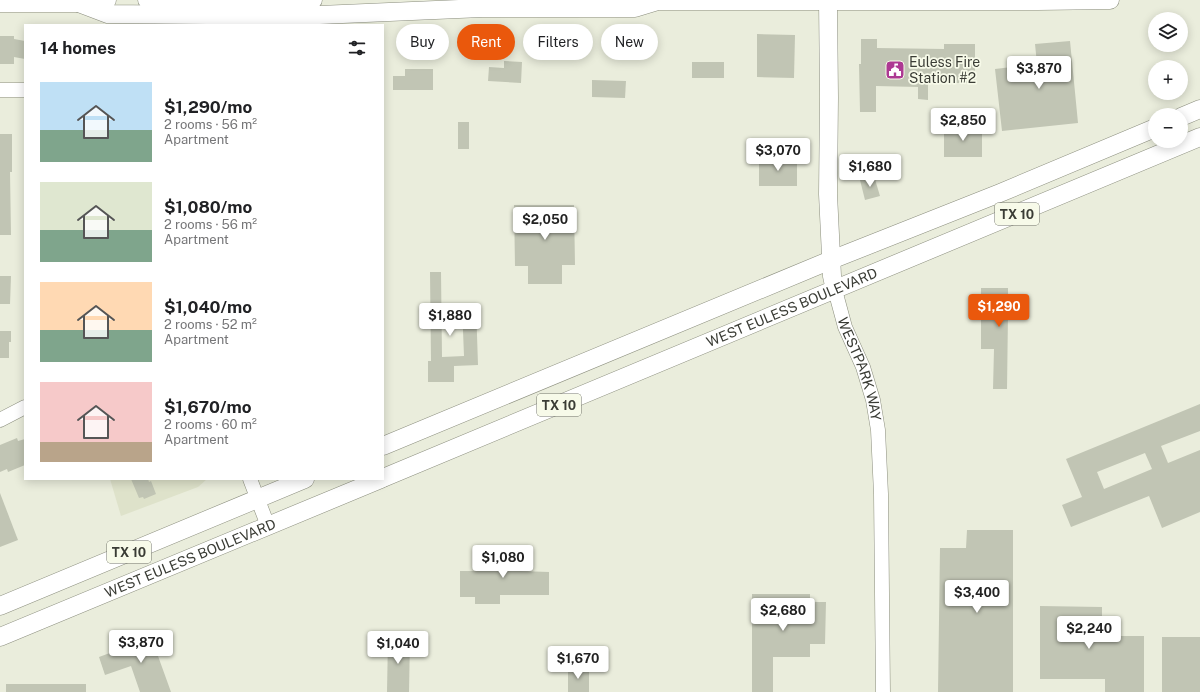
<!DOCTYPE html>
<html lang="en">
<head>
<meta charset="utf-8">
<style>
  body { margin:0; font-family:"Public Sans",sans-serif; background:#f6f6f6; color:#202124; height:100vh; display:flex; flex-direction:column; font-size:15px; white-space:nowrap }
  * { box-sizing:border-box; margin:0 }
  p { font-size:13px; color:#757577 }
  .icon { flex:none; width:22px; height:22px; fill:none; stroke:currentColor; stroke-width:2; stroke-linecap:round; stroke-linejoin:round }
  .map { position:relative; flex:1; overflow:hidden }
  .side { position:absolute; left:24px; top:24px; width:360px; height:456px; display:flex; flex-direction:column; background:#fff; border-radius:0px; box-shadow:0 2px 10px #0003 }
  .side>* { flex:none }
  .top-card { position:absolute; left:396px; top:24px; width:380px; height:36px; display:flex; gap:8px }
  .tools { position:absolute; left:1148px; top:12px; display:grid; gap:8px }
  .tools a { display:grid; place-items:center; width:40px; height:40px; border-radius:50%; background:#fff; box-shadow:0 2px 10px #0003; font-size:20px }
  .price { position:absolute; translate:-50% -34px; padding:0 9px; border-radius:4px; background:#fff; color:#222; font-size:13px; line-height:26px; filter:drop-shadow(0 1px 2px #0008) }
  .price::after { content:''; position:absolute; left:50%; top:24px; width:12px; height:9px; margin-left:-6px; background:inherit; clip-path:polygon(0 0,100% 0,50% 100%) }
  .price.active { background:#ea580c; color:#fff }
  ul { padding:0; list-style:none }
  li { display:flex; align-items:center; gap:12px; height:100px; padding:0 16px }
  li span { display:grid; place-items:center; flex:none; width:112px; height:80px; border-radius:0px; color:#555 }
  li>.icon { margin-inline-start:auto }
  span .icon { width:48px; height:48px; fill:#fffc; stroke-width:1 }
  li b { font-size:17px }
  h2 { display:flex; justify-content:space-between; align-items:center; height:48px; padding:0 16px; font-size:17px }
  .tag { padding:0 14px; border-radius:18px; background:#fff; box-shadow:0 2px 10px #0003; font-size:14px; line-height:36px }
  .tag.active { background:#ea580c; color:#fff }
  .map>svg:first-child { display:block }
</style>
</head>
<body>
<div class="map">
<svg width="1200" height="692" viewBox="0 0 1200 692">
  <rect width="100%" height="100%" fill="#eaeddc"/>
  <path fill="#dee2ca" d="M 110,479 L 207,479 L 198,487 L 121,516 Z"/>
  <g fill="#c1c5b4" fill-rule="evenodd">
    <path d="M 757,34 L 795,35 L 794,78 L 757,77 Z"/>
    <path d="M 0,36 L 14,36 L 14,39 L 25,41 L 25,59 L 14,57 L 14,64 L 0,64 Z"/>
    <path d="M 861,39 L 877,39 L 877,48 L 944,49 L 944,44 L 975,44 L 975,83 L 928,83 L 928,100 L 918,99 L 918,87 L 876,86 L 876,112 L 860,112 L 859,64 L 861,64 Z"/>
    <path d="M 1070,41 L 1078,123 L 1002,131 L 995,69 L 1037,64 L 1035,44 Z"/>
    <path d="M 504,61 L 522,62 L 521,83 L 488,81 L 489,67 L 504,68 Z"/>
    <rect x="692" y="62" width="32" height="16"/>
    <path d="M 405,69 L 433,69 L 433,90 L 393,90 L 393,76 L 405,76 Z"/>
    <path d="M 592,80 L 626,81 L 625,98 L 592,97 Z"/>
    <rect x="458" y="122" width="11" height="27"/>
    <rect x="944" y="128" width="38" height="29"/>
    <path d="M 0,134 L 12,134 L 12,172 L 10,172 L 11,235 L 0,235 Z"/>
    <rect x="759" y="158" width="38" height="28"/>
    <path d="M 874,176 L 880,196 L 865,200 L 860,180 Z"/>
    <path d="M 514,205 L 574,205 L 575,265 L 562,265 L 562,284 L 528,284 L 528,266 L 515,266 Z"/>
    <path d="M 430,272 L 441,272 L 442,357 L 464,356 L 462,305 L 476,305 L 478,365 L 454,366 L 454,382 L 428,382 L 428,361 L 431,361 Z"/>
    <path d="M 0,276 L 11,276 L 10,304 L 0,304 Z"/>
    <path d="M 981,288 L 1008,288 L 1008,298 L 1029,299 L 1028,314 L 1008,313 L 1007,389 L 993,389 L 994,349 L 981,349 Z"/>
    <path d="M 0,331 L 11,331 L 11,342 L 9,342 L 9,358 L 0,358 Z"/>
    <path d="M 1200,404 L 1200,431 L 1161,446 L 1168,463 L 1200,450 L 1200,512 L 1162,528 L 1149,496 L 1071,527 L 1062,505 L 1082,497 L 1066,459 ZM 1145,453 L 1152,469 L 1104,489 L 1097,472 Z"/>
    <path d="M 17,438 L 18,441 L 25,439 L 25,465 L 8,472 L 7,469 L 0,472 L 0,445 Z"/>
    <path d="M 131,479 L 148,479 L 149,482 L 151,481 L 156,494 L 144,499 L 143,497 L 139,498 Z"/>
    <path d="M 0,493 L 18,540 L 0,547 Z"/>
    <path d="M 967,530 L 1013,530 L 1013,692 L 938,692 L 940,548 L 966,548 Z"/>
    <path d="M 489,548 L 521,548 L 521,571 L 549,572 L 549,595 L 500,595 L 500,604 L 475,604 L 475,597 L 460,597 L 460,571 L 489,571 Z"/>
    <path d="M 752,594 L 810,594 L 810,602 L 826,602 L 825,644 L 810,644 L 810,657 L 773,657 L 773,692 L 752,692 Z"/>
    <path d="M 1040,606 L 1102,607 L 1102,636 L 1144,636 L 1144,692 L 1105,692 L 1105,679 L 1040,679 Z"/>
    <path d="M 161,634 L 168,653 L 158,656 L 171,692 L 140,692 L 131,666 L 105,675 L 99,657 Z"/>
    <rect x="1162" y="637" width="38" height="55"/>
    <path d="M 388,638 L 410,639 L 409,692 L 387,692 Z"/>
    <rect x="568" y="668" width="21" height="24"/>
    <rect x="6" y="684" width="80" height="8"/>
  </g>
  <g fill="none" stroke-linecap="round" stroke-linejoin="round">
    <defs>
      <g id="minor">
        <path d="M 0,90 L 25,90"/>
        <path id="s1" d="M 835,290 L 845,327 L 863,367 L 873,400 L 878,430 L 881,494 L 883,692"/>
        <path d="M 0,420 L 25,407"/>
        <path d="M 250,479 L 268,526"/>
      </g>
      <g id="major">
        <path d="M 147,0 L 313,0"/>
        <path d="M 828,0 L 829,97 L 828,194 L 832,276 L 835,290"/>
        <path d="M 0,3 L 79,3 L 107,0"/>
        <path d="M 79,3 L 108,14 L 296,16 L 482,8 L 635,8 L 658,1 L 1038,1 L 1110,0"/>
        <path d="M 1181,117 L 1200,109"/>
        <path d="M 383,446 L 831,260 L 1000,193 L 1155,128"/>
        <path id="s2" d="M 383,478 L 1200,137"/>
        <path d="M 0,606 L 305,479"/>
        <path id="s3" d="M 0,637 L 381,479"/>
      </g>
    </defs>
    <use href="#minor" stroke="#8b8e7e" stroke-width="15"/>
    <use href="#major" stroke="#8b8e7e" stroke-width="19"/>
    <use href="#minor" stroke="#fff" stroke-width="14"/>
    <use href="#major" stroke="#fff" stroke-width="18"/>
  </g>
  <defs>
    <symbol id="civic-square" viewBox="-11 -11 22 22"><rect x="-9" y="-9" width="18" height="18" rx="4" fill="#ad3993" stroke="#f7fae9"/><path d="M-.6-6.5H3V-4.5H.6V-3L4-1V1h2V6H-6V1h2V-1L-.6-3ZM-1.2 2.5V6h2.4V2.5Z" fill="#fff"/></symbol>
  </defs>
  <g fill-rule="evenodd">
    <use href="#civic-square" x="884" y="59" width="22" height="22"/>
  </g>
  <g text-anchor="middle" stroke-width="3.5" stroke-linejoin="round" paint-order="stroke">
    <g fill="#f7fae9" stroke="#73756b" stroke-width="1">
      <rect x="995" y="203" width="44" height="22" rx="3"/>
      <rect x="537" y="394" width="44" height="22" rx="3"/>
      <rect x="107" y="541" width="44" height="22" rx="3"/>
    </g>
    <g font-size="13" font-weight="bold" fill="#3a3c35">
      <text x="1017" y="219">TX 10</text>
      <text x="559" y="410">TX 10</text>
      <text x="129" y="557">TX 10</text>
    </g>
    <g font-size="14" fill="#3a3c35" stroke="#f7fae9" text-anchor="start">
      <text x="909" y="67">Euless Fire<tspan x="909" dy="16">Station #2</tspan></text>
    </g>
    <g font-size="14" fill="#3a3c35" stroke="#f7fae9">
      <text dy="5" stroke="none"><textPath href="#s2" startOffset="443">WEST EULESS BOULEVARD</textPath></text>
      <text dy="5" stroke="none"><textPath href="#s1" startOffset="83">WESTPARK WAY</textPath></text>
      <text dy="5" stroke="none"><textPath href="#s3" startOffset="206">WEST EULESS BOULEVARD</textPath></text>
    </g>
  </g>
</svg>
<div class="tools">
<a><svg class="icon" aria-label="layers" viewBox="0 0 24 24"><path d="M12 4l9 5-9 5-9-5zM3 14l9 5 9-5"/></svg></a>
<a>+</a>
<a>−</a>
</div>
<b class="price" style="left:1039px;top:90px">$3,870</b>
<b class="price" style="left:963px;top:142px">$2,850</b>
<b class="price" style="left:778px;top:172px">$3,070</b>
<b class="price" style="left:870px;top:188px">$1,680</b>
<b class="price" style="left:545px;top:241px">$2,050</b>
<b class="price active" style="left:999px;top:328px">$1,290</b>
<b class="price" style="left:450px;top:337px">$1,880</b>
<b class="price" style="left:503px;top:579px">$1,080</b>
<b class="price" style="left:977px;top:614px">$3,400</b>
<b class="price" style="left:783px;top:632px">$2,680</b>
<b class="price" style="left:1089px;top:650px">$2,240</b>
<b class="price" style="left:141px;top:664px">$3,870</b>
<b class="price" style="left:398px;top:665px">$1,040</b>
<b class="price" style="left:578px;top:680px">$1,670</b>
<div class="top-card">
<a class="tag">Buy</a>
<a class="tag active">Rent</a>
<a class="tag">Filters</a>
<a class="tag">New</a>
</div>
<section class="side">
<h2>14 homes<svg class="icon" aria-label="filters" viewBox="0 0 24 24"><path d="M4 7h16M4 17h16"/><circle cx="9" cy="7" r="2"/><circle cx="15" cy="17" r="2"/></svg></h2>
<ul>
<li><span style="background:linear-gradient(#bfe0f5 60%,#7fa58c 0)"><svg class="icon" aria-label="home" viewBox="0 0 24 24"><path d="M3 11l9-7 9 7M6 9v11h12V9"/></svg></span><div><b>$1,290/mo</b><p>2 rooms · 56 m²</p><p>Apartment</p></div></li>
<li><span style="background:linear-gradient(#dfe7d0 60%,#7fa58c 0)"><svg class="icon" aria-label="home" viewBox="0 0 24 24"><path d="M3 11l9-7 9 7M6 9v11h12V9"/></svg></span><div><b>$1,080/mo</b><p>2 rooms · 56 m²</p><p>Apartment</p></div></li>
<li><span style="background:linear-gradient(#ffd9b3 60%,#7fa58c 0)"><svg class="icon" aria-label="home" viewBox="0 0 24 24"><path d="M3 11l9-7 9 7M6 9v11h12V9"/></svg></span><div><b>$1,040/mo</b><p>2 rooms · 52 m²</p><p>Apartment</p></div></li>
<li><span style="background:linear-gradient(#f6c9c9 75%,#b9a48a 0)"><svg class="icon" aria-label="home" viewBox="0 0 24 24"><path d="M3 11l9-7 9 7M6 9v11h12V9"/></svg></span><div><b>$1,670/mo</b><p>2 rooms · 60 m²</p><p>Apartment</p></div></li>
</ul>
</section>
</div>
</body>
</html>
